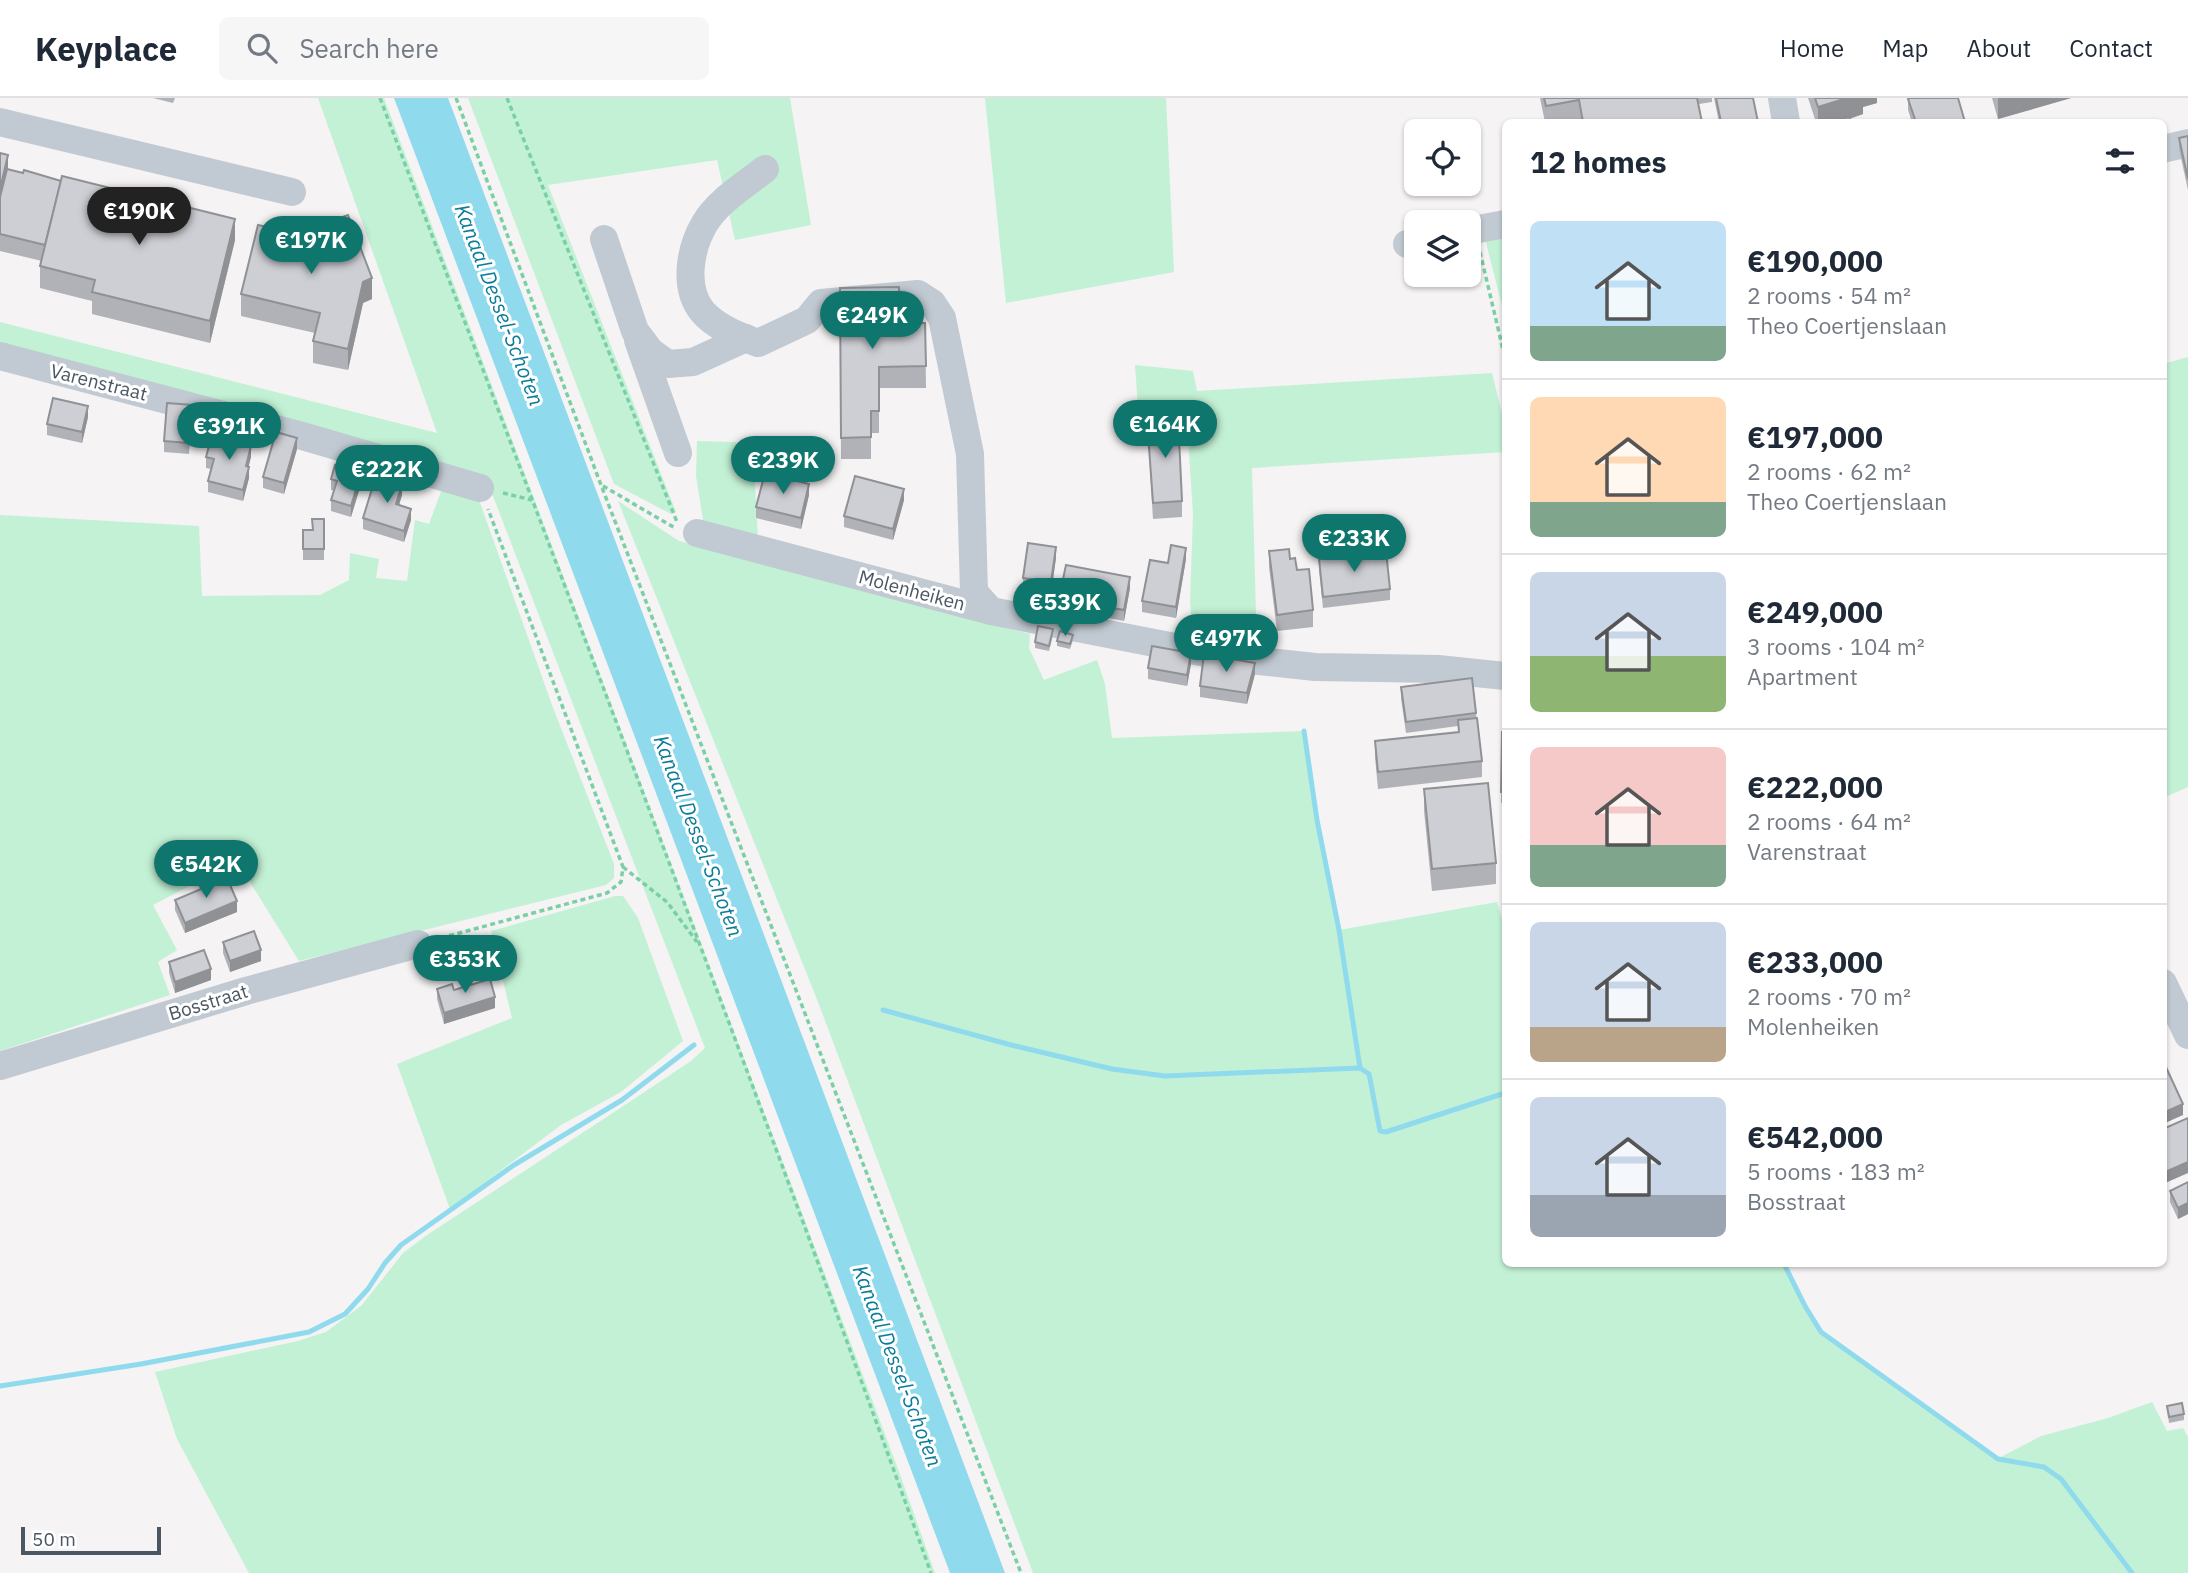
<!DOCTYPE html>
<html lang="en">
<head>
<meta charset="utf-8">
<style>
  body { margin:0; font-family:"IBM Plex Sans",sans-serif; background:#f6f6f7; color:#1f2937; height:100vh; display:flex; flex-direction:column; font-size:26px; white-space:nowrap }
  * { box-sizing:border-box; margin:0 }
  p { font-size:23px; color:#747a83 }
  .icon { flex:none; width:38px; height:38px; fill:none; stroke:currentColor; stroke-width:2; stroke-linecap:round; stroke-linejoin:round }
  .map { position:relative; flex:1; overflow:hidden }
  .side { position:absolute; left:1502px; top:21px; width:665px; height:1148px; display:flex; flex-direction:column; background:#fff; border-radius:10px; box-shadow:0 2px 5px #0004 }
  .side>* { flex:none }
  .controls { position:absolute; left:1404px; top:21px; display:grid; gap:14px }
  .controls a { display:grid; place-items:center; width:77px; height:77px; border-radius:10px; background:#fff; box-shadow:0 2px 5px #0004; font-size:35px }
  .scale { position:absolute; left:21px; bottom:18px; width:140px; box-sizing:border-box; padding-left:7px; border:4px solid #4a5661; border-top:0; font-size:19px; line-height:24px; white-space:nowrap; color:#4a5661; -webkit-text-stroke:5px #fff; paint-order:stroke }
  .price { position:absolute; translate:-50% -60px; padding:0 16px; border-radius:24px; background:#0f766e; color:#fff; font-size:23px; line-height:46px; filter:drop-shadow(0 2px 4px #0008) }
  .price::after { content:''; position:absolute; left:50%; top:42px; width:21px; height:16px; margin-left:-10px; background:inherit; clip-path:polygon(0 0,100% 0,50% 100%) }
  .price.active { background:#222; color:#fff }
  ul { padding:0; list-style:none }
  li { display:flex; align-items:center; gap:21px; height:175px; padding:0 28px }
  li+li { border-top:2px solid #e0e1e3 }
  li span { display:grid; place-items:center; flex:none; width:196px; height:140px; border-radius:10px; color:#555 }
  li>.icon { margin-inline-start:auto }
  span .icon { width:84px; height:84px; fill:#fffc; stroke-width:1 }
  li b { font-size:30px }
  h2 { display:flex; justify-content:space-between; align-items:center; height:84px; padding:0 28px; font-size:30px }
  header { display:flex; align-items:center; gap:42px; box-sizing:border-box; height:98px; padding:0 35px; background:#fff; border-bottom:2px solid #e0e1e3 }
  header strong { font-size:33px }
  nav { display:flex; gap:38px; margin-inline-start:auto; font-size:24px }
  .search { width:490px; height:63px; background:#f6f6f7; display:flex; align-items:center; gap:18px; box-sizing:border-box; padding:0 24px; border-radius:10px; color:#747a83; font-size:26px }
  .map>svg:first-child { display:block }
</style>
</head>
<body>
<header>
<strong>Keyplace</strong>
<div class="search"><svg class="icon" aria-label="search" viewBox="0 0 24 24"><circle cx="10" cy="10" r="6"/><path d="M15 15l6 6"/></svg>Search here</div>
<nav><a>Home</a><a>Map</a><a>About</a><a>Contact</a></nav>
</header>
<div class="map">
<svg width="2188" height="1475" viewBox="0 0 2188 1475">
  <rect width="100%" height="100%" fill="#f5f3f3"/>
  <g fill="#c3f1d5">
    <path d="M 318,0 L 384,0 L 898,1371 L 935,1475 L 249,1475 L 177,1341 L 155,1274 L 298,1243 L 326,1234 L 362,1207 L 403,1155 L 427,1137 L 634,1001 L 691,963 L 705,950 L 488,385 L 0,251 L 0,224 L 437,335 Z"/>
    <path d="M 468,0 L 790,0 L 811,127 L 735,142 L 717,62 L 548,87 L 676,414 L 671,416 L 614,386 Z"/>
    <path d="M 985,0 L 1166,0 L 1174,174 L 1006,205 Z"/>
    <path d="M 1505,137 L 1505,219 L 1485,141 Z"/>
    <path d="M 2188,259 L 2188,689 L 2163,700 L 2163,266 Z"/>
    <path d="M 1135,267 L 1193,273 L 1197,293 L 1492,275 L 1505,328 L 1505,354 L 1252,370 L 1257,553 L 1193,540 L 1190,503 L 1193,416 L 1187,325 L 1139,324 Z"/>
    <path d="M 697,343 L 734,344 L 757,350 L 754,370 L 758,441 L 719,431 L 703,422 L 696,378 Z"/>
    <path d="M 443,388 L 478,399 L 552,607 L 614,766 L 614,780 L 606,787 L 299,863 L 237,763 L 153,807 L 177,852 L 158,864 L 170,897 L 0,953 L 0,417 L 199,428 L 202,498 L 320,497 L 349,482 L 350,455 L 379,461 L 376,480 L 407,483 L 415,422 L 429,426 Z"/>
    <path d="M 618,403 L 679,443 L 1030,536 L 1029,550 L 1044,582 L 1097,562 L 1105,586 L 1112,640 L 1304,633 L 1317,722 L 1339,832 L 1497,804 L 1505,830 L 1505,1166 L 1784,1166 L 1805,1208 L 1821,1234 L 1997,1361 L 2041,1338 L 2108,1320 L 2152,1304 L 2167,1333 L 2183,1330 L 2188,1339 L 2188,1475 L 1033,1475 L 818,904 Z"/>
    <path d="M 615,798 L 623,798 L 638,820 L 683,943 L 621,994 L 561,1027 L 450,1111 L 397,966 L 512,920 L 491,833 Z"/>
  </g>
  <path fill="#90daee" d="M 394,0 L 448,0 L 1005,1475 L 950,1475 Z"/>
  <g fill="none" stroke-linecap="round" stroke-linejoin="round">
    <g stroke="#90daee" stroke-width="5">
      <path d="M 1304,633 L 1317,722 L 1339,832 L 1360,970"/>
      <path d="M 883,912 L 1011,947 L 1112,971 L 1165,978 L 1360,970 L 1369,976 L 1380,1033 L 1386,1034 L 1505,995"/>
      <path d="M 1784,1166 L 1805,1208 L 1821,1234 L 1998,1361 L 2044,1369 L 2061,1381 L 2132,1475"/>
      <path d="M 0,1288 L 141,1266 L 309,1234 L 345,1216 L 368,1191 L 385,1165 L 401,1147 L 514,1067 L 622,1002 L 694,947"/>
    </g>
    <g stroke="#7ad0a6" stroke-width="3.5" stroke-dasharray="5 3.5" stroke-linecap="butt">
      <path d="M 380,0 C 566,491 753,981 931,1475"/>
      <path d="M 456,0 L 601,387 L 1021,1475"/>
      <path d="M 507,0 L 677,424"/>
      <path d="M 1480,154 L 1505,260"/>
      <path d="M 603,388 L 675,430"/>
      <path d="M 503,395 L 532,402"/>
      <path d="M 623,769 L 667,804 L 697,844"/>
      <path d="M 441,840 L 607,795 L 621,784 L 623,769 L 488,411"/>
    </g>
    <g stroke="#c1cad2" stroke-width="28">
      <path d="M 1782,0 L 1786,24"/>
      <path d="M 0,24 L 292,94"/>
      <path d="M 2163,51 L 2188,45"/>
      <path d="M 765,71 C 745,87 718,103 705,125 C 690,150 683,189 702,213 C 715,229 739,238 758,245 L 807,222 L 821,205 L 918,196 L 932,205 L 942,220 L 970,356 L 974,494 L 991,513"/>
      <path d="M 1468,133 L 1505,126"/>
      <path d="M 604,141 L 635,233 L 650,253 L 668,266 L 693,264 L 746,240"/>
      <path d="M 1407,146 L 1416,144"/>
      <path d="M 638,242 L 678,355"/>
      <path d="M 0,258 L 299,337 L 480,390"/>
      <path d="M 697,435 L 991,513 L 1231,560 L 1315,569 L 1438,571 L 1505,578"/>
      <path d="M 2163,885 L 2188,937"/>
      <path d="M 0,968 L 246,893 L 418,846"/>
    </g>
  </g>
  <g fill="#b0b2b7">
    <path d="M 153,0 L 175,0 L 173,5 Z"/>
    <path d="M 1540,0 L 1712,0 L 1712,4 L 1699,6 L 1702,24 L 1579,24 L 1579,23 L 1573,24 L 1545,24 Z"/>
    <path d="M 1714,0 L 1753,0 L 1758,24 L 1719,24 Z"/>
    <path d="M 1808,0 L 1877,0 L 1877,5 L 1863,9 L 1863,16 L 1850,21 L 1851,24 L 1816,24 Z"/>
    <path d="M 1992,0 L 2071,0 L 1998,21 Z"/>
    <path d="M 1908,1 L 1965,24 L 1912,24 L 1908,12 Z"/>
    <path d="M 2188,38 L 2188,92 L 2179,51 L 2179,40 Z"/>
    <path d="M 0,55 L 8,72 L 235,142 L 210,245 L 92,216 L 92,203 L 40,190 L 40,168 L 42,163 L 0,153 Z"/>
    <path d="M 328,124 L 372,201 L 363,205 L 348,272 L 313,265 L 313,243 L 315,235 L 241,218 L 241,196 L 328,143 Z"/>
    <path d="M 1434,177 L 1468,177 L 1472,180 L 1437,189 Z"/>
    <path d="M 840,190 L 900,225 L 925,225 L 926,290 L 879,290 L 879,335 L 871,335 L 871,361 L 841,361 Z"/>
    <path d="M 192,318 L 189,356 L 164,354 L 164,343 Z"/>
    <path d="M 88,319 L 82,345 L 47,337 L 47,326 Z"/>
    <path d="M 1147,321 L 1182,403 L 1182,419 L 1153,421 Z"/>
    <path d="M 297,351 L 284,396 L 263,390 L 263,379 Z"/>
    <path d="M 206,359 L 251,359 L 248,369 L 249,380 L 243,403 L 208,394 L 208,383 L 211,371 L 206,370 Z"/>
    <path d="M 331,381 L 361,386 L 351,419 L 331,413 L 331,402 L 334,393 L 331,392 Z"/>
    <path d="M 402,397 L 399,407 L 411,422 L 404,444 L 363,431 L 363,420 Z"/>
    <path d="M 809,397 L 801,431 L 756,420 L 756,409 Z"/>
    <path d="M 904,402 L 893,442 L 844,429 L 844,418 Z"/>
    <path d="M 324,421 L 324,462 L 303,462 L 303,432 L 313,432 Z"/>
    <path d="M 1269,453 L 1290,461 L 1297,472 L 1313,512 L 1313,529 L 1277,533 L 1269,469 Z"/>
    <path d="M 1056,460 L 1051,495 L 1023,491 L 1023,480 Z"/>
    <path d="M 1186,461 L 1176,520 L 1142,514 L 1142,503 L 1168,465 Z"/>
    <path d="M 1319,461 L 1390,491 L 1390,502 L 1323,510 L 1319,472 Z"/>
    <path d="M 1130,490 L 1124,523 L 1059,511 L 1059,500 Z"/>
    <path d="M 1053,537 L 1049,553 L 1035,550 L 1035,544 Z"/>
    <path d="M 1073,542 L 1070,551 L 1057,548 L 1057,543 Z"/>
    <path d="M 1191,566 L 1187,588 L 1148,581 L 1148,570 Z"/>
    <path d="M 1255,576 L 1247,606 L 1200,599 L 1200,588 Z"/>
    <path d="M 1401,589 L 1476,615 L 1482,663 L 1482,679 L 1378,691 L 1375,659 L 1375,643 L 1458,634 L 1458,628 L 1406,635 L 1401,600 Z"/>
    <path d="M 1502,634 L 1505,634 L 1505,704 L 1501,705 Z"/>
    <path d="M 1424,691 L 1496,765 L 1496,786 L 1432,793 L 1424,713 Z"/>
    <path d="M 175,802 L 237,814 L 185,835 L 175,812 Z"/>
    <path d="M 223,844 L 261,863 L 230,874 L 223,855 Z"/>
    <path d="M 169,864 L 211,882 L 175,895 L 169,875 Z"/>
    <path d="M 437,891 L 454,892 L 495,910 L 444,926 L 437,901 Z"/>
    <path d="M 2188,1084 L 2188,1116 L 2178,1121 L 2170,1104 L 2170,1093 Z"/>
    <path d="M 2167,1308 L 2184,1316 L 2184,1322 L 2169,1325 Z"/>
  </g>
  <g fill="#909195">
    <path d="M 1847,0 L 1877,0 L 1877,5 L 1863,9 L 1863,16 L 1838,24 L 1818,24 L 1818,9 Z"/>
    <path d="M 1998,0 L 2071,0 L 1998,21 Z"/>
    <path d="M 8,57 L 8,78 L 0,112 L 0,91 Z"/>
    <path d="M 235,121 L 235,142 L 210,245 L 210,223 Z"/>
    <path d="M 1472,169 L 1472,180 L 1437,189 L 1437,178 L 1442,177 L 1468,177 L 1468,170 Z"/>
    <path d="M 372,180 L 372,201 L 363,205 L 348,272 L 348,251 L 363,184 Z"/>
    <path d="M 88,308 L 88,319 L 82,345 L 82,334 Z"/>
    <path d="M 297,340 L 297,351 L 284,396 L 284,385 Z"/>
    <path d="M 251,348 L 251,359 L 246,379 L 246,368 Z"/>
    <path d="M 249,369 L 249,380 L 243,403 L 243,392 Z"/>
    <path d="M 361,375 L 361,386 L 351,419 L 351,408 Z"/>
    <path d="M 402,386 L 402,397 L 396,417 L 396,406 Z"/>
    <path d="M 809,386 L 809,397 L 801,431 L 801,420 Z"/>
    <path d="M 904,391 L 904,402 L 893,442 L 893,431 Z"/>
    <path d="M 411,411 L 411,422 L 404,444 L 404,433 Z"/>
    <path d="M 1056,449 L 1056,460 L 1051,495 L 1051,484 Z"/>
    <path d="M 1186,450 L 1186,461 L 1176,520 L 1176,509 Z"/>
    <path d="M 1130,479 L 1130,490 L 1124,523 L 1124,512 Z"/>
    <path d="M 1191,555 L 1191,566 L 1187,588 L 1187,577 Z"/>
    <path d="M 1255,565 L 1255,576 L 1247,606 L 1247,595 Z"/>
    <path d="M 237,803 L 237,814 L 185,835 L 185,825 Z"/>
    <path d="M 261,852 L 261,863 L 230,874 L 230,863 Z"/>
    <path d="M 211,871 L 211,882 L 175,895 L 175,884 Z"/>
    <path d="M 495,899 L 495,910 L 444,926 L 444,915 Z"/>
    <path d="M 2183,1006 L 2183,1017 L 2163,1026 L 2163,1015 Z"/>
    <path d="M 2188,1064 L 2188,1075 L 2163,1086 L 2163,1075 Z"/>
    <path d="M 2188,1105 L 2188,1116 L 2178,1121 L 2178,1110 Z"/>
  </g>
  <g fill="#cdcfd5" stroke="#909195" stroke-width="2">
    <path d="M 1544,0 L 1697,0 L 1702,24 L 1583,24 L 1579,2 L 1546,8 Z"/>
    <path d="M 1716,0 L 1753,0 L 1758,24 L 1721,24 Z"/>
    <path d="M 1815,0 L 1847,0 L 1818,9 Z"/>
    <path d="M 1910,0 L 1958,0 L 1965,24 L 1916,24 L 1908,1 Z"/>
    <path d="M 1849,19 L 1851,24 L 1832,24 Z"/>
    <path d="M 2188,38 L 2188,81 L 2179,40 Z"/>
    <path d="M 0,55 L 8,57 L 0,91 Z"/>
    <path d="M 7,71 L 23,75 L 24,72 L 61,83 L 45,147 L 0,136 L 0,99 Z"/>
    <path d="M 62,78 L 235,121 L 210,223 L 92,194 L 95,182 L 40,168 Z"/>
    <path d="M 348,117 L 372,180 L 363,184 L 348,251 L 313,243 L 320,215 L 241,196 L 258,127 L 337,145 L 328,124 Z"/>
    <path d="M 1468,154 L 1472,169 L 1468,170 Z"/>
    <path d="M 899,189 L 900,225 L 925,225 L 926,268 L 879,269 L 879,313 L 871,313 L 871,339 L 841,340 L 840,190 Z"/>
    <path d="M 53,300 L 88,308 L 82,334 L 47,326 Z"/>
    <path d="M 167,305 L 192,307 L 189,345 L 164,343 Z"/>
    <path d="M 1178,319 L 1182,403 L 1153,405 L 1147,321 Z"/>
    <path d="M 276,334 L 297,340 L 284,385 L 263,379 Z"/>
    <path d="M 212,337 L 251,348 L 246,368 L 249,369 L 243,392 L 208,383 L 214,361 L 206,359 Z"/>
    <path d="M 335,367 L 361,375 L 351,408 L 331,402 L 337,383 L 331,381 Z"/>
    <path d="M 765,375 L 809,386 L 801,420 L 756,409 Z"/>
    <path d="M 376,378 L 402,386 L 396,406 L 411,411 L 404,433 L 363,420 Z"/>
    <path d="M 855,378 L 904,391 L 893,431 L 844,418 Z"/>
    <path d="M 312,421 L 324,421 L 324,451 L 303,451 L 303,432 L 313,432 Z"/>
    <path d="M 1028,445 L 1056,449 L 1051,484 L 1023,480 Z"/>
    <path d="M 1171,447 L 1186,450 L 1176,509 L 1142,503 L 1150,462 L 1168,465 Z"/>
    <path d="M 1289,451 L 1290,461 L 1295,460 L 1297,472 L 1309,471 L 1313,512 L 1277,517 L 1269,453 Z"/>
    <path d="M 1386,453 L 1390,491 L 1323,499 L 1319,461 Z"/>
    <path d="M 1066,467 L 1130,479 L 1124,512 L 1059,500 Z"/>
    <path d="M 1038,528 L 1053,531 L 1049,548 L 1035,544 Z"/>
    <path d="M 1060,533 L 1073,537 L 1070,546 L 1057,543 Z"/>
    <path d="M 1152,548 L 1191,555 L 1187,577 L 1148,570 Z"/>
    <path d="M 1204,556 L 1255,565 L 1247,595 L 1200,588 Z"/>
    <path d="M 1472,580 L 1476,615 L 1406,624 L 1401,589 Z"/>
    <path d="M 1477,620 L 1482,663 L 1378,674 L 1375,643 L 1459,634 L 1458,622 Z"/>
    <path d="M 1502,634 L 1505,634 L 1505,694 L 1501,694 Z"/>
    <path d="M 1488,685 L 1496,765 L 1432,771 L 1424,691 Z"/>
    <path d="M 227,780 L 237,803 L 185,825 L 175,802 Z"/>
    <path d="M 254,833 L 261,852 L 230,863 L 223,844 Z"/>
    <path d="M 204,852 L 211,871 L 175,884 L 169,864 Z"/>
    <path d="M 490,881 L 495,899 L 444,915 L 437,891 L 452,886 L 454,892 Z"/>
    <path d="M 2165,967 L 2183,1006 L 2163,1015 L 2163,968 Z"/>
    <path d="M 2188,1020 L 2188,1064 L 2163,1075 L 2163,1031 Z"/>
    <path d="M 2188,1084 L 2188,1105 L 2178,1110 L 2170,1093 Z"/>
    <path d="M 2182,1305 L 2184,1316 L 2169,1319 L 2167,1308 Z"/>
  </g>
  <g text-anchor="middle" stroke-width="6" stroke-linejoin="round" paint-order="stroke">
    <g font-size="19" fill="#4a5661" stroke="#fff">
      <text transform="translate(99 284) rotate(14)" y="7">Varenstraat</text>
      <text transform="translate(912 492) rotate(15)" y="7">Molenheiken</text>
      <text transform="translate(208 904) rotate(-17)" y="7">Bosstraat</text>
    </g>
    <g font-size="21" font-style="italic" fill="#0c7c9b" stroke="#fff">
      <text transform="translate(499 207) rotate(69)" y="7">Kanaal Dessel-Schoten</text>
      <text transform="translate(698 738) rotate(69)" y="7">Kanaal Dessel-Schoten</text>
      <text transform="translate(897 1268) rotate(69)" y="7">Kanaal Dessel-Schoten</text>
    </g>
  </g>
</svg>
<div class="controls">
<a><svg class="icon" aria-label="locate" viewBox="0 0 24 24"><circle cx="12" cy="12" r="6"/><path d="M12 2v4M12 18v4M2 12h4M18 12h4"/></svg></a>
<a><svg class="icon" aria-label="layers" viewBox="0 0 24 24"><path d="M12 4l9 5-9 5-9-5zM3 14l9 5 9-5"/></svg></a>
</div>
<div class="scale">50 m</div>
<b class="price active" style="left:139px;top:149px">€190K</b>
<b class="price" style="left:311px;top:178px">€197K</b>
<b class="price" style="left:872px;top:253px">€249K</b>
<b class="price" style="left:1165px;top:362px">€164K</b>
<b class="price" style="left:229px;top:364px">€391K</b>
<b class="price" style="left:783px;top:398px">€239K</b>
<b class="price" style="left:387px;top:407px">€222K</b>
<b class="price" style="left:1354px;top:476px">€233K</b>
<b class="price" style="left:1065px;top:540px">€539K</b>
<b class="price" style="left:1226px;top:576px">€497K</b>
<b class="price" style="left:206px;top:802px">€542K</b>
<b class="price" style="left:465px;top:897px">€353K</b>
<section class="side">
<h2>12 homes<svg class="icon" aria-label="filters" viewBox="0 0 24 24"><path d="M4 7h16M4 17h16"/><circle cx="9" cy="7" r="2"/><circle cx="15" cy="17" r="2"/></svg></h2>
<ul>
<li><span style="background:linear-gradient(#bfe0f5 75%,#7fa58c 0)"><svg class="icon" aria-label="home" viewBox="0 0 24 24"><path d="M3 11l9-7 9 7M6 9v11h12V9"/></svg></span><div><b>€190,000</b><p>2 rooms · 54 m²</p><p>Theo Coertjenslaan</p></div></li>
<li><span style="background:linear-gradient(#ffd9b3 75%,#7fa58c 0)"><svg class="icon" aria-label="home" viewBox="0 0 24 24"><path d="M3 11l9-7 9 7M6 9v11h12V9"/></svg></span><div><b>€197,000</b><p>2 rooms · 62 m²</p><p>Theo Coertjenslaan</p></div></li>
<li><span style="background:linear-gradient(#c9d6e8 60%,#8fb573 0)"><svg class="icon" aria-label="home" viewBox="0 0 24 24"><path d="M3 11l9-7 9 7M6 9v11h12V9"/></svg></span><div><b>€249,000</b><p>3 rooms · 104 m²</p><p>Apartment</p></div></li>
<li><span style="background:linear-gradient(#f6c9c9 70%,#7fa58c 0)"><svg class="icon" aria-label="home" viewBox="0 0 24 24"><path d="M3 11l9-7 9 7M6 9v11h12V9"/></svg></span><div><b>€222,000</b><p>2 rooms · 64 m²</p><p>Varenstraat</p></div></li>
<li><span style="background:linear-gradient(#c9d6e8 75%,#b9a48a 0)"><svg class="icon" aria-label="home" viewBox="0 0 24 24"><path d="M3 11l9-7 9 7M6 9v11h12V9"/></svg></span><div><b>€233,000</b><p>2 rooms · 70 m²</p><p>Molenheiken</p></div></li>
<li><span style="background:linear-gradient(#c9d6e8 70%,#9aa5b1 0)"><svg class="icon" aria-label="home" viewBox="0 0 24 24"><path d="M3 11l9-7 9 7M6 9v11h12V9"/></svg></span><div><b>€542,000</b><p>5 rooms · 183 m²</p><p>Bosstraat</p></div></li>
</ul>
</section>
</div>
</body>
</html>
